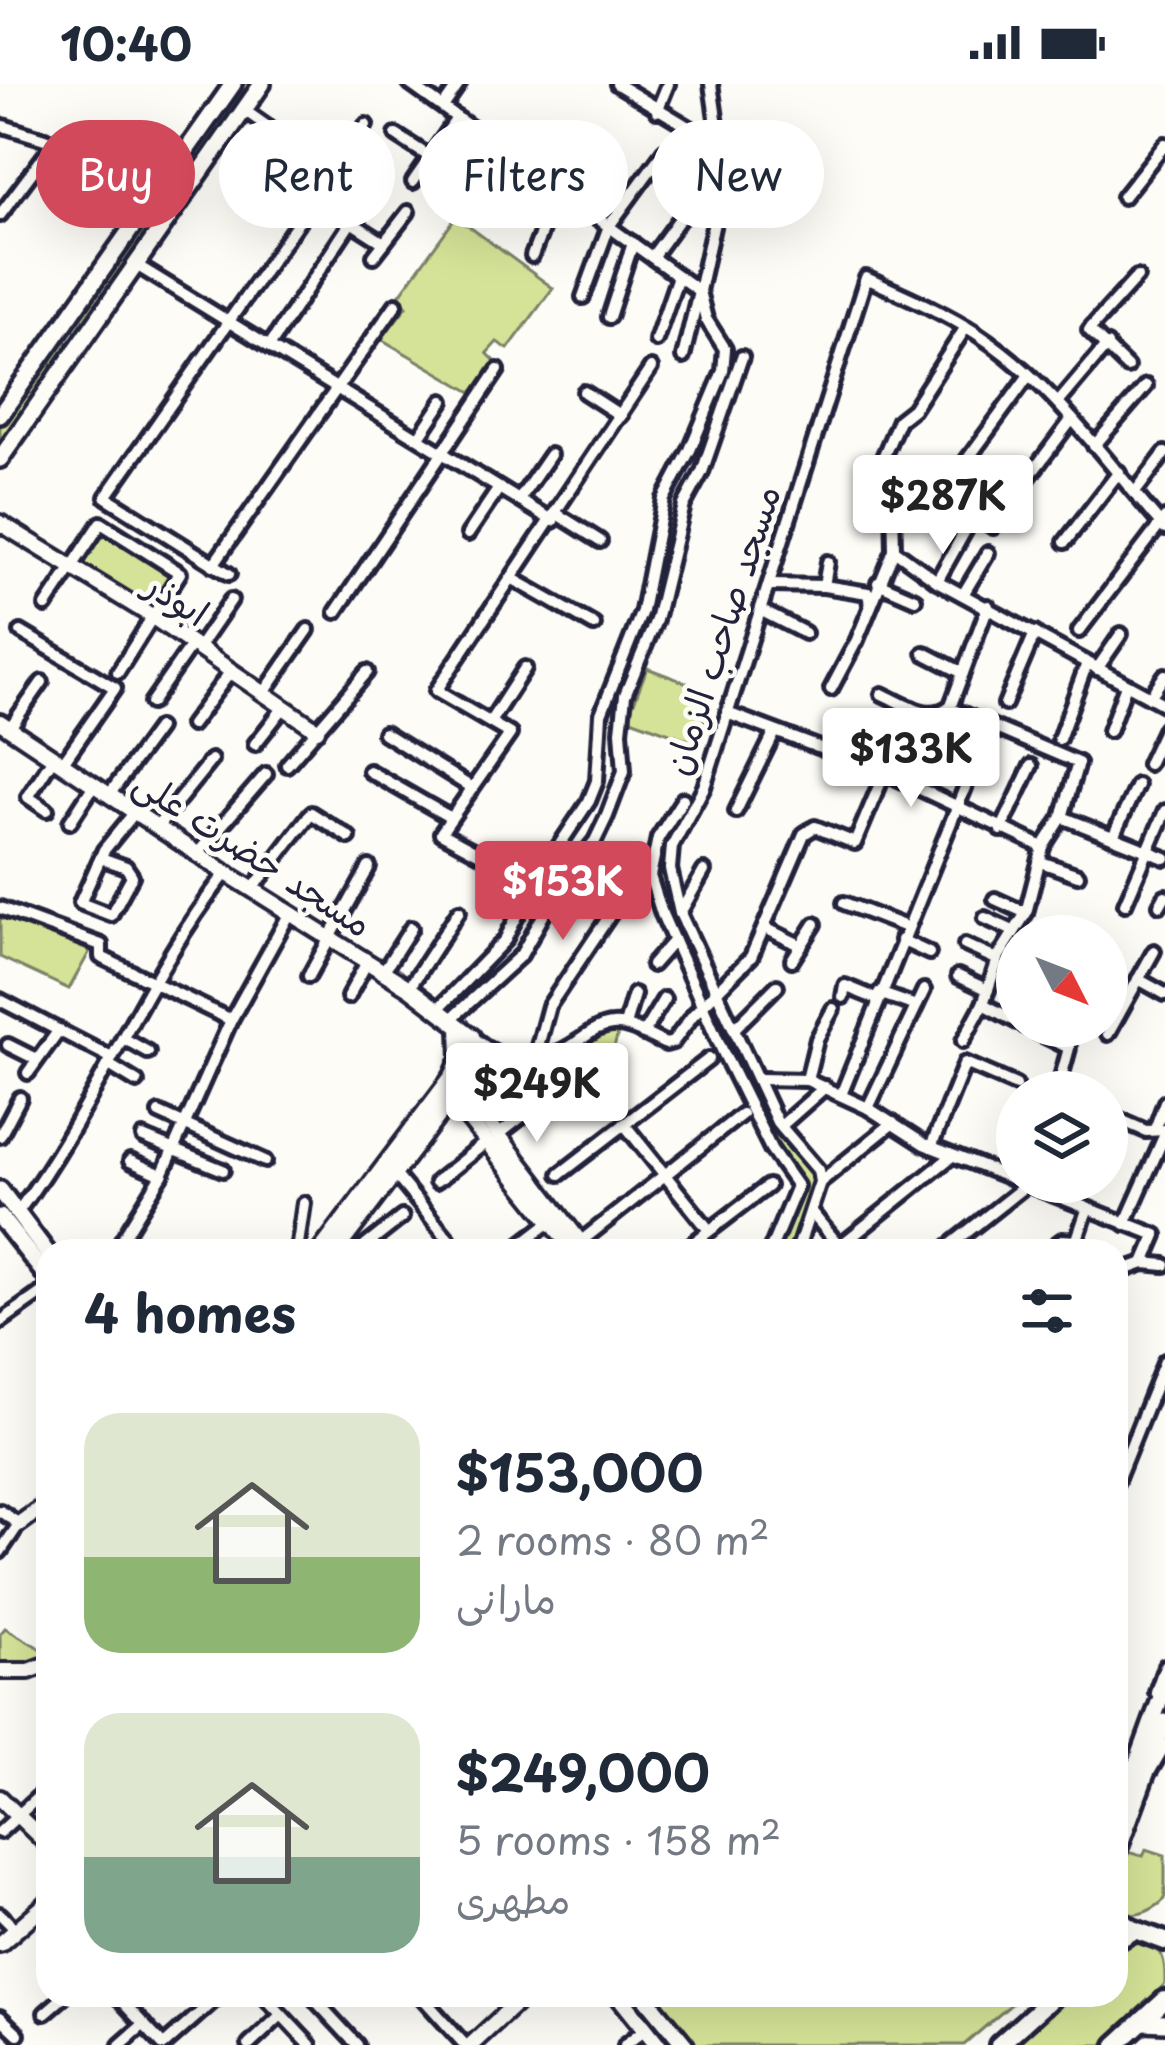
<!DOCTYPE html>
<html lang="en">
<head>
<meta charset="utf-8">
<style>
  body { margin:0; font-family:"Playpen Sans","Playpen Sans Arabic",sans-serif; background:#f2f2f3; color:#1f2937; height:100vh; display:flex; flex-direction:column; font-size:45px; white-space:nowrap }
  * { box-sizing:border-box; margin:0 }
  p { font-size:39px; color:#747a83 }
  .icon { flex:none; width:66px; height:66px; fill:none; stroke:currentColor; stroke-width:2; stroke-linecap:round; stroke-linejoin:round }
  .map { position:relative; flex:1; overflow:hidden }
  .sheet { position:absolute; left:36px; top:1155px; width:1092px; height:768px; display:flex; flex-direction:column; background:#fff; border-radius:36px; box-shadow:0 12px 48px #0002 }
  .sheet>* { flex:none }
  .guide { position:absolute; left:36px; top:36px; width:1095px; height:108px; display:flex; gap:24px }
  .needle { width:78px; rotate:132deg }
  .buttons { position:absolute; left:996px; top:831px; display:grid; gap:24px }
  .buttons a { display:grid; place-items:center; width:132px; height:132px; border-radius:50%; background:#fff; box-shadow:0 12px 48px #0002; font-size:60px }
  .price { position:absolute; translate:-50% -102px; padding:0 27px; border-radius:12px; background:#fff; color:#222; font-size:39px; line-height:78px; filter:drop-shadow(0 3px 6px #0008) }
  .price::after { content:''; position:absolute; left:50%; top:72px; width:36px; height:27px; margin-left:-18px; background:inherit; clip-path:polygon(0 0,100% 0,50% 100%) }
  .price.current { background:#d1495b; color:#fff }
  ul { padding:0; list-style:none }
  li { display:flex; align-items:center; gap:36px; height:300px; padding:0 48px }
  li span { display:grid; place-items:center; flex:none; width:336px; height:240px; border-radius:36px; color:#555 }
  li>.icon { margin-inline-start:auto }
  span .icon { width:144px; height:144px; fill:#fffc; stroke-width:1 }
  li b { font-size:51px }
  h2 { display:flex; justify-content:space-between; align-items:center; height:144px; padding:0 48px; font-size:51px }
  .tag { padding:0 42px; border-radius:54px; background:#fff; box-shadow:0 12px 48px #0002; font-size:42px; line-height:108px }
  .tag.current { background:#d1495b; color:#fff }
  .status { display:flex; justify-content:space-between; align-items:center; height:84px; padding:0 60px; background:#fff; direction:ltr }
  .status svg { height:33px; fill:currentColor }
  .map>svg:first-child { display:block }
</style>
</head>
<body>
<div class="status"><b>10:40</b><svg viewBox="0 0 49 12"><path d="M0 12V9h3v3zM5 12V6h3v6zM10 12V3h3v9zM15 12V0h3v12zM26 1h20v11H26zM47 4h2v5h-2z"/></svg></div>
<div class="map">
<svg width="1165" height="1961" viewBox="0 0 1165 1961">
  <rect width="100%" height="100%" fill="#fdfcf7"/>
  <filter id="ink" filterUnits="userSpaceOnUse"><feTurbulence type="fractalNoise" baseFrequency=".00833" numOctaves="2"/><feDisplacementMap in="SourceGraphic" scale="24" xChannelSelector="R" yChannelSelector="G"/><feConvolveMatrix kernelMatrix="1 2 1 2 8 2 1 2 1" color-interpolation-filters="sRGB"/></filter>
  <g filter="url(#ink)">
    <g fill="#d4e397" stroke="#7b8269" stroke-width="3">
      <path d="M 238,0 L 255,0 L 81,249 L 72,246 L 69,240 Z"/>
      <path d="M 456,133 L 553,204 L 508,265 L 497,258 L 487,269 L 496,278 L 475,310 L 381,255 L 407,222 L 398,213 Z"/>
      <path d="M 57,256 L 69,259 L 69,267 L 0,364 L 0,340 Z"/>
      <path d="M 103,450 L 172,491 L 153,522 L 84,480 Z"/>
      <path d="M 647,584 L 713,609 L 697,659 L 628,634 Z"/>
      <path d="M 681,717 L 693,721 L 671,763 L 669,787 L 715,909 L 702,919 L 663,829 L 652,778 Z"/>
      <path d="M 0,829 L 90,867 L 69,905 L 0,873 Z"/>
      <path d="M 716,912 L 761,1005 L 815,1087 L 817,1098 L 794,1167 L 773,1167 L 797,1107 L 773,1065 L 705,922 Z"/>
      <path d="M 619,945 L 614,964 L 574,996 L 560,976 L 604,947 Z"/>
      <path d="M 5,1544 L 48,1569 L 48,1571 L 27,1582 L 0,1581 L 0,1550 Z"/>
      <path d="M 1146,1765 L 1165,1771 L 1165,1815 C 1154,1827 1123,1842 1116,1817 C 1112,1801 1122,1782 1127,1768 L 1143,1772 Z"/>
      <path d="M 1138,1858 C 1165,1863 1165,1875 1165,1900 L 1102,1961 L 1010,1961 L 1066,1911 L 1116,1911 L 1116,1867 Z"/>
      <path d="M 653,1911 L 1022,1911 L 964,1961 L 693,1961 Z"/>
    </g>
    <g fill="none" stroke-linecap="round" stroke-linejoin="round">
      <defs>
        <g id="minor">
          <path d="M 410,0 L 699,207 L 683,273"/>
          <path d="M 617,0 L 720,62"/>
          <path d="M 443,23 L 459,0"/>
          <path d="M 244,26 L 301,66 L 310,51"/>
          <path d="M 657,27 L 668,0"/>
          <path d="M 0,41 L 131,82 L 161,98"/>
          <path d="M 396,51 L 430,73"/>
          <path d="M 336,81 L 366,101"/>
          <path d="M 134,82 L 156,83 L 176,77"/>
          <path d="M 413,98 L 457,34"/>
          <path d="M 467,99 L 486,115"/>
          <path d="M 1123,113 L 1165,60"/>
          <path d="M 313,114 L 384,159"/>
          <path d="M 472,130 L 518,77"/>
          <path d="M 0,131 L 45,71"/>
          <path d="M 374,172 L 408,128"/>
          <path d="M 532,172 L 558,105"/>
          <path d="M 652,173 L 705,100"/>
          <path d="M 138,182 L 553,437"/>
          <path d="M 583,213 L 609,142 L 664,67"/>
          <path d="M 609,233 L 633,159"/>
          <path d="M 966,243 L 913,325 L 899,336 L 870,404 L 893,420 L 894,466 L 937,497 L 1165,621"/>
          <path d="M 656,256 L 678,192"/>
          <path d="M 270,261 L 351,138"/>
          <path d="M 1127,283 L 1089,246 L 1137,193"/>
          <path d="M 584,308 L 621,332"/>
          <path d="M 1058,319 L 1107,261"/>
          <path d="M 419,353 L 443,317"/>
          <path d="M 1094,362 L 1146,302"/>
          <path d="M 964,380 L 1029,291"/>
          <path d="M 932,400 L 949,410 L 946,416 L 954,422 L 957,416 L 993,443"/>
          <path d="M 1136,407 L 1165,369"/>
          <path d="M 519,416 L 550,371"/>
          <path d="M 1008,421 L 1072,335"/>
          <path d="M 557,430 L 600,457"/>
          <path d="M 468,450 L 499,404"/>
          <path d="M 1065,458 L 1119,388"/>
          <path d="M 213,481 L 396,220"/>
          <path d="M 229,490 L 106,413 L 366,41"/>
          <path d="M 513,495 L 594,541"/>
          <path d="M 937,497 L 975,429"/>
          <path d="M 878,499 L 915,515"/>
          <path d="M 770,501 L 824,502 L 868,509 L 870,520"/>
          <path d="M 824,502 L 828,478"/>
          <path d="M 964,509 L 988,469"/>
          <path d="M 46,522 L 101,439 L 180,489 L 118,588"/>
          <path d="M 762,527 L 805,549"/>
          <path d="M 336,528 L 498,286"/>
          <path d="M 1079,547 L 1165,434"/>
          <path d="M 21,548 L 115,604 L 62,680"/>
          <path d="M 198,564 L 231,516"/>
          <path d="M 924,569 L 963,589"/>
          <path d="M 1097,585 L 1121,550"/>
          <path d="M 831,605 L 857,556 L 894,466"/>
          <path d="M 264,609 L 308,546"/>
          <path d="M 882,610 C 904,620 931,640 951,621 L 988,522"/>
          <path d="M 1150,613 L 1165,591"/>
          <path d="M 151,619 L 192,560"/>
          <path d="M 1005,620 L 1035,549"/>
          <path d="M 949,624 L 1078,679 L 1062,733 L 1043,763 L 1026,829 L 999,872 L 983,920 L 963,957"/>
          <path d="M 727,629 L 884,688 L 1043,763"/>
          <path d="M 490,638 L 525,584"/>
          <path d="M 191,641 L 231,587"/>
          <path d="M 9,645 L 42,598"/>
          <path d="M 1109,647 L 1126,601"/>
          <path d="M 384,649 L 472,704"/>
          <path d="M 1059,655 L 1087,579"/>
          <path d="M 255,660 L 284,623"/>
          <path d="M 978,678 L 993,646"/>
          <path d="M 1148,680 L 1165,644"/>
          <path d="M 287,681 L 367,588"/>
          <path d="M 369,687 L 451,734"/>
          <path d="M 109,711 L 158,644"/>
          <path d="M 683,715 L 658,754 L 650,792 L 662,830 L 723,968 L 771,1065 L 797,1102 L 770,1167"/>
          <path d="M 47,726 L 28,713 L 53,674"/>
          <path d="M 736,727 L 774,650"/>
          <path d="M 1062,733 L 1165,774"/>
          <path d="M 70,738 L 94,701"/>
          <path d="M 157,743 L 211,676"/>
          <path d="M 1001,746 L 1031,682"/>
          <path d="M 1113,753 L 1137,701"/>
          <path d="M 197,770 L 266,690"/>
          <path d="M 101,774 L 126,783 L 132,792 L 111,831 L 80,819 L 104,766 L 135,728"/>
          <path d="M 1041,778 L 1078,791"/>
          <path d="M 534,799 L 441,749 L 510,650 L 436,607 L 651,284"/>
          <path d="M 252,806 L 311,729 L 349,753"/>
          <path d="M 995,815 L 1026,829"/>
          <path d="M 844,819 L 906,843"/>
          <path d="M 1125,820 L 1165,727"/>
          <path d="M 1160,821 L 1165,812"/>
          <path d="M 0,824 L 101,861 L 101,873 L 231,936"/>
          <path d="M 680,829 L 704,787"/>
          <path d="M 985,834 L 1013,847"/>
          <path d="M 765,844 L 800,861"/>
          <path d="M 901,856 L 929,869"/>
          <path d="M 965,861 L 998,876"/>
          <path d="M 792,876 L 815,840"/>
          <path d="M 652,881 L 674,856"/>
          <path d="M 383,888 L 411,844"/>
          <path d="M 309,892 L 369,783"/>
          <path d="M 958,892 L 988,906"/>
          <path d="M 1138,895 L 1165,910"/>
          <path d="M 409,904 L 459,827"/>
          <path d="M 879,909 L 916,922"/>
          <path d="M 348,913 L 367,878"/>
          <path d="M 843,913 L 845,902 L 877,915"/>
          <path d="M 0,916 L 112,974"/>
          <path d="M 983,920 L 1017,938"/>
          <path d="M 437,926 L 505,856 L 534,799 L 589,717 L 597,697 L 601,630 L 642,527 L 664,415 L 690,366 L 723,287 L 725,265 L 706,235 L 699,207 L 720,111 L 720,62 L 711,0"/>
          <path d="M 450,936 L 521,871 L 562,798 L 595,757 L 607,732 L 624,687 L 621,647 L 625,611 L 656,536 L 684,421 L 702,388 L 742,273"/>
          <path d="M 625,941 L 634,910"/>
          <path d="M 1025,942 L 1069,964 L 1057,1008"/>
          <path d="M 735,944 L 777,902"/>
          <path d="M 643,950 L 664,915"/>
          <path d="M 1108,950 L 1154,867"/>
          <path d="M 472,952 C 504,982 541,983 577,958 C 588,951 598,942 612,941 C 630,939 649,953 666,960 L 673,958 L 693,931 L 751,873 L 804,750 L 815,743 L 855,759 L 912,624"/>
          <path d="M 123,954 L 148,968"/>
          <path d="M 8,961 L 36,975"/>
          <path d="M 534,977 L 549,922 L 632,798 L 650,792"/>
          <path d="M 109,981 L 137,998"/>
          <path d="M 28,989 L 59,946"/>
          <path d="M 760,995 L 807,996 L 868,1024 L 924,1060 L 1156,1151 L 1144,1179"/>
          <path d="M 807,996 L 817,955 L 833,925"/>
          <path d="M 841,1011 L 966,701"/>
          <path d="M 868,1024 L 924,906"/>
          <path d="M 159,1029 L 265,1077"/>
          <path d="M 1107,1030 L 1146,1047 L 1165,1046"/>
          <path d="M 624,1040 L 709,1146"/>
          <path d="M 1010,1040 L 1017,1043"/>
          <path d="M 781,1042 L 825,1003"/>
          <path d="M 1155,1045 L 1165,1018"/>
          <path d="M 498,1051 L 579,988"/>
          <path d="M 0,1052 L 20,1014"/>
          <path d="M 143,1053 L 223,1086"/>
          <path d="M 931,1063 L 965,979 L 1016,1001"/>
          <path d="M 130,1077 L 162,1091"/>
          <path d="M 394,1089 L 458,1167"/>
          <path d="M 560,1090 L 709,975"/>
          <path d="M 436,1098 L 485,1059"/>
          <path d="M 820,1098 L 893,1039"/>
          <path d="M 17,1129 C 97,1022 143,894 226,789"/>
          <path d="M 812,1129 L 841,1164"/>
          <path d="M 1125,1140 L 1165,1050"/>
          <path d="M 580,1158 L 742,1030"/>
          <path d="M 839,1163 L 952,1072"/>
          <path d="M 115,1167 L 162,1091 L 231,936 L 290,829"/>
          <path d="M 297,1167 L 304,1119"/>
          <path d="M 359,1167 L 402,1133"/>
          <path d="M 512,1167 L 550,1138"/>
          <path d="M 683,1167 L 768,1102"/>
          <path d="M 797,1167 L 820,1098 L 818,1086 L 777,1038 L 680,829 L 670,785 L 672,762 L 704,703 L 866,194 C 903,211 942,227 976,249 C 1053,299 1105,377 1165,445"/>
          <path d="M 943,1167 L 1025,1102"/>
          <path d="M 1047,1167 L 1062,1156 L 1076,1157"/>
          <path d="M 1073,1167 L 1087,1126"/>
          <path d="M 1116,1189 L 1144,1179 L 1165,1181"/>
          <path d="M 0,1238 L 48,1204"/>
          <path d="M 41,1320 L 48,1329"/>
          <path d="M 1116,1399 L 1165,1277"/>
          <path d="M 0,1427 L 19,1440 L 0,1468"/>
          <path d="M 1156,1608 L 1165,1582"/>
          <path d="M 1150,1687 L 1165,1661"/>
          <path d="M 0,1748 L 48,1704"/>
          <path d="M 0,1830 L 16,1846"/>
          <path d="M 116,1911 L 163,1961"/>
          <path d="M 263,1911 L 310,1961"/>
          <path d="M 324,1911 L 317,1918 L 357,1961"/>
          <path d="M 420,1911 L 465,1961"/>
          <path d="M 45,1929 L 66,1911"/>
          <path d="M 0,1933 L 18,1950"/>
          <path d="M 120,1961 L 144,1940"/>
          <path d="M 164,1961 L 220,1911"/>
          <path d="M 249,1961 L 281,1931"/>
          <path d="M 625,1961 L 645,1945"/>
        </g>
        <g id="tertiary">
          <path d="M 0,439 L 147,529 L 317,646"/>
          <path d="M 0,638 L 220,785 L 409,904 L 472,952 L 470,976 L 463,1000 L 336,1167"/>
          <path d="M 456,995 L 587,1167"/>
          <path d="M 446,1007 L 574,1167"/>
          <path d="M 320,1167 L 452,992 L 460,974 L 459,943"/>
          <path d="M 19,1440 L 48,1419"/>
          <path d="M 0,1587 L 29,1587 L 48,1580"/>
          <path d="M 0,1714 L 48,1761"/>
          <path d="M 0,1860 L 48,1818"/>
          <path d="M 471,1961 L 525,1911"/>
        </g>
        <g id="secondary">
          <path d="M 0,331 L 233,0"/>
          <path d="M 0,375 L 262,0"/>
          <path d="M 0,1106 L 48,1170"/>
          <path d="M 0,1133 L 48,1194"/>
          <path d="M 1116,1737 L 1165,1602"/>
          <path d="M 1116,1771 L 1165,1638"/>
          <path d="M 1116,1833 L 1135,1846"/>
          <path d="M 618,1911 L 658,1961"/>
          <path d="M 644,1911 L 685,1961"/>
          <path d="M 1143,1938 L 1165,1939"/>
        </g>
        <g id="primary">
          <path d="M 1116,1857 L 1135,1846 L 1165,1857"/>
          <path d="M 999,1961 L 1055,1911"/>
          <path d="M 1116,1961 L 1165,1916"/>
        </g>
      </defs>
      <use href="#minor" stroke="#22223b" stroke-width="20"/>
      <use href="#tertiary" stroke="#22223b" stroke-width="22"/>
      <use href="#secondary" stroke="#22223b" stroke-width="24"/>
      <use href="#primary" stroke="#22223b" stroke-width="26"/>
      <use href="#minor" stroke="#fdfcf7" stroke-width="10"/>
      <use href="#tertiary" stroke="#fdfcf7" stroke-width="14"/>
      <use href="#secondary" stroke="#fdfcf7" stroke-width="15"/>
      <use href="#primary" stroke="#fdfcf7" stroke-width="16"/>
    </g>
  </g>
  <g text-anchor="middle" stroke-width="10" stroke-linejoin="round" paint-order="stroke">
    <g font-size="36" fill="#22223b" stroke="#fdfcf7">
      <text transform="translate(177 515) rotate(33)" y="13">ابوذر</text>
      <text transform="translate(722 546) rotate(-72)" y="13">مسجد صاحب الزمان</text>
      <text transform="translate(253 769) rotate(33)" y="13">مسجد حضرت علی</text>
    </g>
  </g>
</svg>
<div class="buttons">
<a><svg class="needle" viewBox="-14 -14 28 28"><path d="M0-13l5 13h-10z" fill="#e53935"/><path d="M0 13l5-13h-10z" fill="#747a83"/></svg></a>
<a><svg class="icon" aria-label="layers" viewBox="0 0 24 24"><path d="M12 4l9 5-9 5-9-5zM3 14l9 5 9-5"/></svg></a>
</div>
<b class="price" style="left:943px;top:473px">$287K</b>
<b class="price" style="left:911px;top:726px">$133K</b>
<b class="price current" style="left:563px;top:859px">$153K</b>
<b class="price" style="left:537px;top:1061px">$249K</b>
<div class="guide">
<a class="tag current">Buy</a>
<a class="tag">Rent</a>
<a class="tag">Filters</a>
<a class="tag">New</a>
</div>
<section class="sheet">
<h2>4 homes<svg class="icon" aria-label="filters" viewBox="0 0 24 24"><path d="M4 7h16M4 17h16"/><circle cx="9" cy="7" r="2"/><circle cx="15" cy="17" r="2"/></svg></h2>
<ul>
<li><span style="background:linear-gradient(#dfe7d0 60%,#8fb573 0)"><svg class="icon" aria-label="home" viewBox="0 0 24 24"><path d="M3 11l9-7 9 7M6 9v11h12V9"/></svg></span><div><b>$153,000</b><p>2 rooms · 80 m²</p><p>مارانی</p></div></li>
<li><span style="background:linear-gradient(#dfe7d0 60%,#7fa58c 0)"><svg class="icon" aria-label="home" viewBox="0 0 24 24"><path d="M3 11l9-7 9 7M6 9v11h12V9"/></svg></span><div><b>$249,000</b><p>5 rooms · 158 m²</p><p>مطهری</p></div></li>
</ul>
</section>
</div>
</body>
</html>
